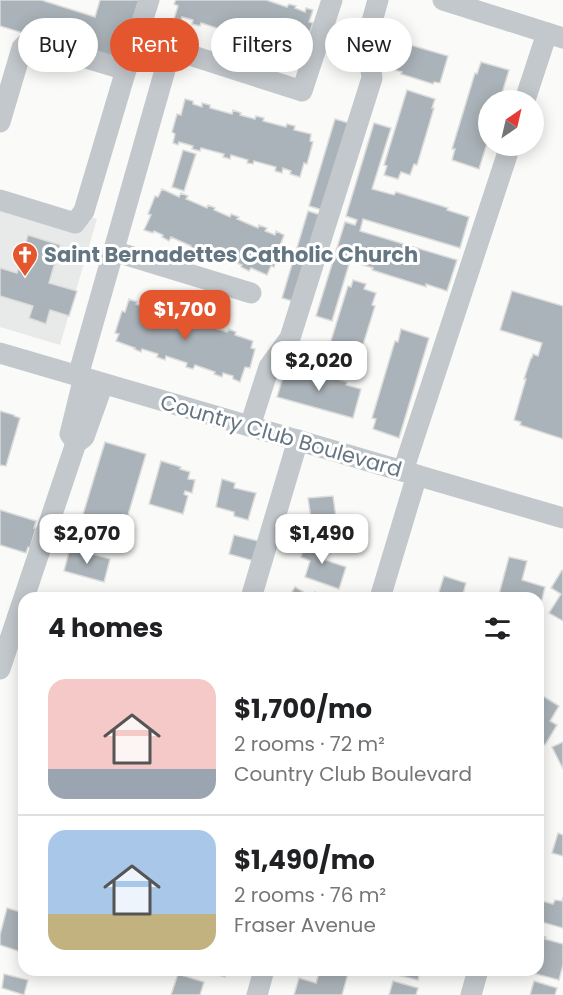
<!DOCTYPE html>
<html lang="en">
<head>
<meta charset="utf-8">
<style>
  body { margin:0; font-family:Poppins,sans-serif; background:#f2f2f2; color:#202124; height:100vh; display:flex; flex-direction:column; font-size:22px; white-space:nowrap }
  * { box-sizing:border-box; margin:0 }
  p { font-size:20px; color:#757577 }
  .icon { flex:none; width:33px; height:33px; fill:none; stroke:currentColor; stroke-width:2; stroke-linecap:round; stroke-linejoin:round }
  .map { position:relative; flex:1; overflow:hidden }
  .details { position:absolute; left:18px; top:592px; width:526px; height:384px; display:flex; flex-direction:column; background:#fff; border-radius:18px; box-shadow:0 3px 15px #0003 }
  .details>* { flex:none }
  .guide { position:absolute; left:18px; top:18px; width:528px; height:54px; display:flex; gap:12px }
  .needle { width:39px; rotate:34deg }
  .controls { position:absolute; left:478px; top:90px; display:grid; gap:12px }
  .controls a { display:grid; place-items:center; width:66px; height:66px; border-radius:50%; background:#fff; box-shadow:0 3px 15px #0003; font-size:30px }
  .price { position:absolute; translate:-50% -51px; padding:0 14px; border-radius:12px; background:#fff; color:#222; font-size:20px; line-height:39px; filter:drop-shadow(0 2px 3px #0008) }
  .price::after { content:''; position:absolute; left:50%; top:36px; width:18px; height:14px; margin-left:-9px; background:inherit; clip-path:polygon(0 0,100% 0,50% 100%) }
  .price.on { background:#e4572e; color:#fff }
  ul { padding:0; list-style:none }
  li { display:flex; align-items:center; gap:18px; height:150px; padding:0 30px }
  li+li { border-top:2px solid #e0e0e0 }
  li span { display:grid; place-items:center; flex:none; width:168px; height:120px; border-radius:18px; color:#555 }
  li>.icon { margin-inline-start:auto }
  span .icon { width:72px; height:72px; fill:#fffc; stroke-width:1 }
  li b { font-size:26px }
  h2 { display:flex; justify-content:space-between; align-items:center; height:72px; padding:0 30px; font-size:26px }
  .pill { padding:0 21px; border-radius:27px; background:#fff; box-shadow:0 3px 15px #0003; font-size:21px; line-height:54px }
  .pill.on { background:#e4572e; color:#fff }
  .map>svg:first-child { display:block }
</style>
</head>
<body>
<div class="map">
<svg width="563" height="995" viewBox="0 0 563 995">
  <rect width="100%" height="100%" fill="#fafaf8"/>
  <path fill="#e8e9e9" d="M 0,190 L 97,219 L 60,345 L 0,327 Z"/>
  <g fill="#aab3b9" stroke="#dcdcda" stroke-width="1.5">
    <path d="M 0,0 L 41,0 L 95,17 L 100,0 L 140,0 L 121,63 L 0,26 Z"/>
    <path d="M 176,0 L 266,0 L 287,7 L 289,4 L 296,6 L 295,8 L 305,12 L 306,8 L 313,10 L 309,22 L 313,23 L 305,45 L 303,44 L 300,56 L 296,54 L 296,51 L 284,47 L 282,51 L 274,49 L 275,46 L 253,39 L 252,43 L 244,40 L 246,36 L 230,31 L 229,35 L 222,32 L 223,30 L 201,23 L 200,26 L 192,24 L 193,20 L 182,17 L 181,21 L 174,19 L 178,6 L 174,4 Z"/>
    <path d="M 400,42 L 448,56 L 440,83 L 434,82 L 433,84 L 401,74 L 402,72 L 391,69 Z"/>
    <path d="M 481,62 L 509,70 L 500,100 L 489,100 L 489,137 L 479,169 L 452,160 L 455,149 L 452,149 L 475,73 L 477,74 Z"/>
    <path d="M 407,90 L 435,99 L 432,108 L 434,108 L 417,165 L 414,164 L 410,175 L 401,172 L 398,179 L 384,175 L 387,166 L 384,165 Z"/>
    <path d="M 185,99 L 193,101 L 193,104 L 202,107 L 202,103 L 210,105 L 210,108 L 232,114 L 233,110 L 241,113 L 240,115 L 255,119 L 256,116 L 264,118 L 263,121 L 286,127 L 287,124 L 295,126 L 294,130 L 311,134 L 310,141 L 313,142 L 307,164 L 304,163 L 300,177 L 290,174 L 291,171 L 283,168 L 282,173 L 275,171 L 276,167 L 254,161 L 253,164 L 247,163 L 248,160 L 231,155 L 230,159 L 223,157 L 224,154 L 201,148 L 200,151 L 192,149 L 193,146 L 179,142 L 178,145 L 173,143 L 175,134 L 172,132 L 177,114 L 181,115 Z"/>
    <path d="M 335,119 L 352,124 L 326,211 L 309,206 Z"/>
    <path d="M 374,123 L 391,128 L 372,189 L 394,195 L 396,192 L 448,208 L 447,210 L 469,217 L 460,248 L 363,219 L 360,231 L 457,260 L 447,291 L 426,284 L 426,287 L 372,270 L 373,268 L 350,261 L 332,321 L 316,316 L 345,222 L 355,225 L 357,220 L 346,216 Z"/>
    <path d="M 183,150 L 196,154 L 184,191 L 172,187 Z"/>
    <path d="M 162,189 L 179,197 L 181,193 L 188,196 L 186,199 L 207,208 L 208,205 L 215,208 L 214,210 L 230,217 L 231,214 L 239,217 L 237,219 L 258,228 L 259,225 L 267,228 L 265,231 L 275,235 L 276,231 L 284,235 L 280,246 L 282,247 L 274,267 L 271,266 L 267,275 L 251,268 L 249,271 L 241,267 L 242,265 L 221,257 L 220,260 L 213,257 L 214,255 L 199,249 L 197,252 L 190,249 L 191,246 L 171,237 L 169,241 L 162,237 L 163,235 L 154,231 L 153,233 L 144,230 L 151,215 L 148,214 L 155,196 L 158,197 Z"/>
    <path d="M 308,211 L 324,216 L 299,303 L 282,298 Z"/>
    <path d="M 28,235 L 60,245 L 49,283 L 77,291 L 69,316 L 50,310 L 46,324 L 29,318 L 33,306 L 0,296 L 0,268 L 17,273 Z"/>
    <path d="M 353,280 L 366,284 L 364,289 L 376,293 L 372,305 L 375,306 L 358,361 L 355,360 L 353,369 L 325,360 L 348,286 L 351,287 Z"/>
    <path d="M 512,291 L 563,306 L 563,439 L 520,425 L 521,422 L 514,420 L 526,379 L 524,379 L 531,358 L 532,358 L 533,354 L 538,356 L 542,343 L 500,330 Z"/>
    <path d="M 129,299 L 137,302 L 136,304 L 146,308 L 147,304 L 155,307 L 154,309 L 175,316 L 176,313 L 183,315 L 182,318 L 199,324 L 200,320 L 207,323 L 206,325 L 227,332 L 229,329 L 236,332 L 235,335 L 253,341 L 251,348 L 255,349 L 250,368 L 245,367 L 240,382 L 233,379 L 233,376 L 223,373 L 222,377 L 214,374 L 215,372 L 195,365 L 193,369 L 186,367 L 187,363 L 166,356 L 165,360 L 157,357 L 158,354 L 142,349 L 141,352 L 134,349 L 135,348 L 116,341 L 119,334 L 115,333 L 122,311 L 125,312 Z"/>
    <path d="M 401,329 L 429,338 L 399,438 L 373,429 L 376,419 L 372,418 L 395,341 L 398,342 Z"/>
    <path d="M 286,367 L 301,372 L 302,369 L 347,382 L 346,385 L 361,389 L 353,418 L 277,397 Z"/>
    <path d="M 0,411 L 14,415 L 14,416 L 20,418 L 6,466 L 0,465 Z"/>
    <path d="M 105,442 L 146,454 L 120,542 L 78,531 Z"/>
    <path d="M 161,461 L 181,467 L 180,469 L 190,472 L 188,479 L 195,480 L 192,493 L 185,491 L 184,494 L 188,496 L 183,514 L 149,504 Z"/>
    <path d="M 222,479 L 235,483 L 234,488 L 256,493 L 248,520 L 234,516 L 234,512 L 216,507 Z"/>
    <path d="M 333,496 L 336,518 L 352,516 L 356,536 L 340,538 L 338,530 L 313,533 L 308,498 Z"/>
    <path d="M 0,510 L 36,521 L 34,528 L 36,528 L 30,548 L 28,547 L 26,553 L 0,545 Z"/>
    <path d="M 234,535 L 262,542 L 258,562 L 229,554 Z"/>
    <path d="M 308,537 L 327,544 L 322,559 L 346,567 L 339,589 L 305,577 L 310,561 L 301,557 Z"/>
    <path d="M 70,548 L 110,559 L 104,582 L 64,571 Z"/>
    <path d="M 509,557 L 527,561 L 522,580 L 545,587 L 539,611 L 538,598 L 498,598 Z"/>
    <path d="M 562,570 L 563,570 L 563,621 L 549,613 L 561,594 L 551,588 Z"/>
    <path d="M 444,576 L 466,583 L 462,598 L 437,598 Z"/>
    <path d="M 295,587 L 312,597 L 315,592 L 327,598 L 288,598 Z"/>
    <path d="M 538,693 L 559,706 L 550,721 L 557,725 L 545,745 L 538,741 Z"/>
    <path d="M 563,742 L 563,769 L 552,747 Z"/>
    <path d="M 558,833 L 563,835 L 563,856 L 552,853 Z"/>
    <path d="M 563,897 L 563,928 L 538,921 L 538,900 L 553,904 L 555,900 L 562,901 Z"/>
    <path d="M 7,908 L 24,913 L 24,953 L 0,945 L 0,935 Z"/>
    <path d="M 538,935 L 546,937 L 545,939 L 563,944 L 563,965 L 559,980 L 536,974 L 537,970 L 538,970 L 541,950 L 538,950 Z"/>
    <path d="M 202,970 L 226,970 L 225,977 Z"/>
    <path d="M 320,970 L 349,970 L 342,995 L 294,995 L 299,978 L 316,983 Z"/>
    <path d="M 398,970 L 420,970 L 418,980 L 397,975 Z"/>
    <path d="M 4,974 L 28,980 L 24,995 L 2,988 Z"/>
    <path d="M 178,974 L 204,982 L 200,995 L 171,995 Z"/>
    <path d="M 393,981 L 418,988 L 416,995 L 389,995 Z"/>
    <path d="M 534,981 L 557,988 L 555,995 L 530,995 Z"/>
  </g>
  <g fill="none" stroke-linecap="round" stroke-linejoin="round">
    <g stroke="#c3c8cc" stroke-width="21">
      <path d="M 443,0 L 563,38"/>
      <path d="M 525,100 L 547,33"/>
      <path d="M 0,122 L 22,48 L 29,41 L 126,70"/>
      <path d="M 0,200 L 75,223 L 84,211 L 126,70 L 149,0"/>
      <path d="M 113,251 L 251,293"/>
      <path d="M 0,353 L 563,518"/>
      <path d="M 78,376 L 171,49 L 302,91 L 332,0"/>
      <path d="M 250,426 L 269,367 L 290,338 L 372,78 L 367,39 L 378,0"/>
      <path d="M 76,443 L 70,434 L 84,377"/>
      <path d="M 403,471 L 510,146"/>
      <path d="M 251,598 L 298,440"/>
      <path d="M 380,598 L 417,475"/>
      <path d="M 0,669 L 76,443 L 84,437 L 103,384"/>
      <path d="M 257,995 L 264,970"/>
      <path d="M 471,995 L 478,970"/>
    </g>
  </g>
  <defs>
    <symbol id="church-pin" viewBox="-11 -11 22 30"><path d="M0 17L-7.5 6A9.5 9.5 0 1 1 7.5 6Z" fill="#e4572e" stroke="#fff"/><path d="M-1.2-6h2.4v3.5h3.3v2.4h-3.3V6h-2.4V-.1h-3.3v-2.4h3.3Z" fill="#fff"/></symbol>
  </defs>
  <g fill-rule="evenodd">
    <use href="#church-pin" x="10" y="240" width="30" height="40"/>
  </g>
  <g text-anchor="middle" stroke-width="6" stroke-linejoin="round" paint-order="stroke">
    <g font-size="21" font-weight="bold" fill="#657683" stroke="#fff" text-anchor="start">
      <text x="44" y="262">Saint Bernadettes Catholic Church</text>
    </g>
    <g font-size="21" fill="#657683" stroke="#fff">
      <text transform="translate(281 436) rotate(16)" y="7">Country Club Boulevard</text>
    </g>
  </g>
</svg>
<div class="controls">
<a><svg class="needle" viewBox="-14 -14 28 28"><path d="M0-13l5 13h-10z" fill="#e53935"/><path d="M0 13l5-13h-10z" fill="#757577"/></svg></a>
</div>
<b class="price on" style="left:185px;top:341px">$1,700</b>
<b class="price" style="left:319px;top:392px">$2,020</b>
<b class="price" style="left:87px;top:565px">$2,070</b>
<b class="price" style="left:322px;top:565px">$1,490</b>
<div class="guide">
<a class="pill">Buy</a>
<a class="pill on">Rent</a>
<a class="pill">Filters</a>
<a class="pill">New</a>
</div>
<section class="details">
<h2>4 homes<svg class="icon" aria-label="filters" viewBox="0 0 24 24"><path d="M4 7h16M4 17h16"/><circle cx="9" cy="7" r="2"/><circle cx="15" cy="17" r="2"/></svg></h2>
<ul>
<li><span style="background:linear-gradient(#f6c9c9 75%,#9aa5b1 0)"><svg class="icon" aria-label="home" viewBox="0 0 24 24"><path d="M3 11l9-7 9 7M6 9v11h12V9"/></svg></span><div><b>$1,700/mo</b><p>2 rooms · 72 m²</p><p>Country Club Boulevard</p></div></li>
<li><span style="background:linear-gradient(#a9c7e8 70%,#c2b280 0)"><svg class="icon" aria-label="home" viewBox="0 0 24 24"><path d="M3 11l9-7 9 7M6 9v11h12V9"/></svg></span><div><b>$1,490/mo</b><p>2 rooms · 76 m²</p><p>Fraser Avenue</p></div></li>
</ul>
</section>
</div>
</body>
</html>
